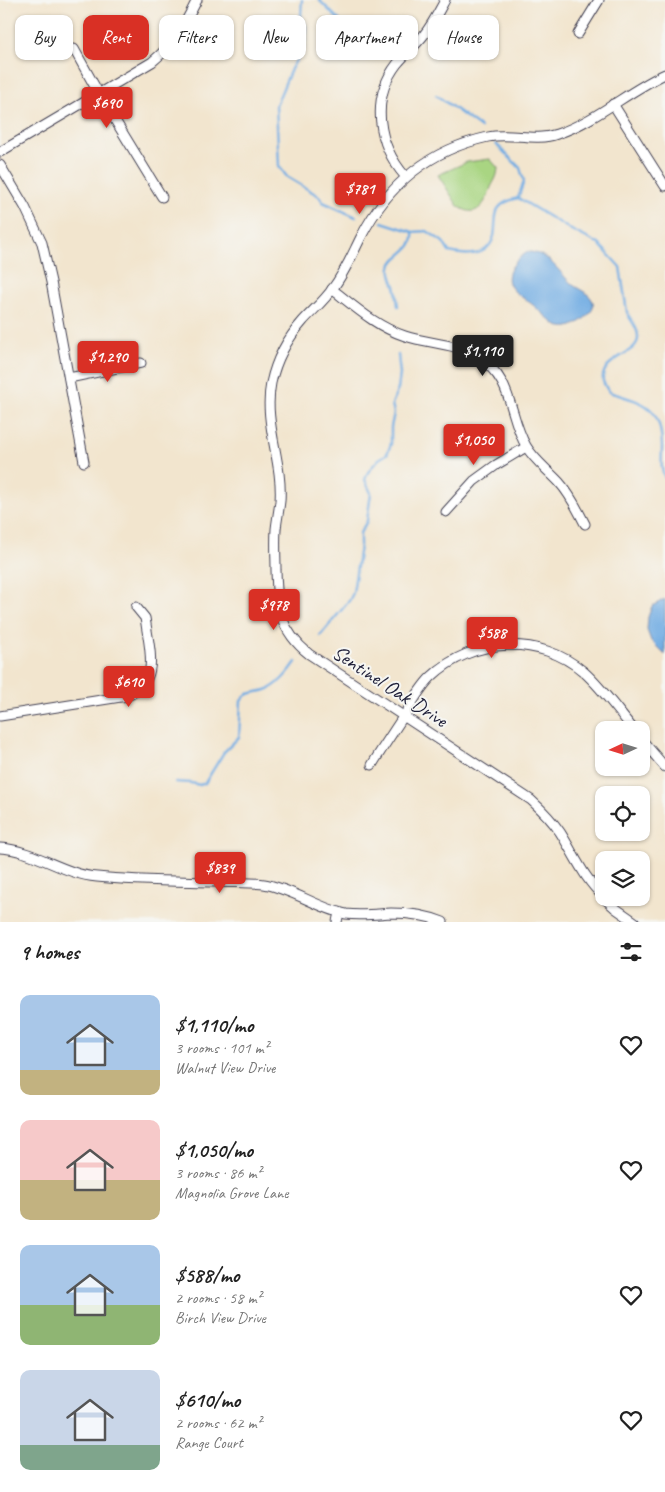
<!DOCTYPE html>
<html lang="en">
<head>
<meta charset="utf-8">
<style>
  body { margin:0; font-family:Caveat,sans-serif; background:#f2f2f2; color:#222; height:100vh; display:flex; flex-direction:column; font-size:19px; white-space:nowrap }
  * { box-sizing:border-box; margin:0 }
  p { font-size:16px; color:#767676 }
  .icon { flex:none; width:28px; height:28px; fill:none; stroke:currentColor; stroke-width:2; stroke-linecap:round; stroke-linejoin:round }
  .map { position:relative; height:922px; overflow:hidden }
  .sheet { display:flex; flex-direction:column; background:#fff; flex:1 }
  .sheet>* { flex:none }
  .guide { position:absolute; left:15px; top:15px; width:635px; height:45px; display:flex; gap:10px }
  .needle { width:32px; rotate:266deg }
  .tools { position:absolute; left:595px; top:721px; display:grid; gap:10px }
  .tools a { display:grid; place-items:center; width:55px; height:55px; border-radius:10px; background:#fff; box-shadow:0 1px 4px #0004; font-size:25px }
  .price { position:absolute; translate:-50% -42px; padding:0 11px; border-radius:5px; background:#d93025; color:#fff; font-size:16px; line-height:32px; filter:drop-shadow(0 1px 2px #0008) }
  .price::after { content:''; position:absolute; left:50%; top:30px; width:15px; height:11px; margin-left:-8px; background:inherit; clip-path:polygon(0 0,100% 0,50% 100%) }
  .price.on { background:#222; color:#fff }
  ul { padding:0; list-style:none }
  li { display:flex; align-items:center; gap:15px; height:125px; padding:0 20px }
  li span { display:grid; place-items:center; flex:none; width:140px; height:100px; border-radius:10px; color:#555 }
  li>.icon { margin-inline-start:auto }
  span .icon { width:60px; height:60px; fill:#fffc; stroke-width:1 }
  li b { font-size:21px }
  h2 { display:flex; justify-content:space-between; align-items:center; height:60px; padding:0 20px; font-size:21px }
  .pill { padding:0 18px; border-radius:10px; background:#fff; box-shadow:0 1px 4px #0004; font-size:18px; line-height:45px }
  .pill.on { background:#d93025; color:#fff }
  .map>svg:first-child { display:block }
</style>
</head>
<body>
<div class="map">
<svg width="665" height="922" viewBox="0 0 665 922">
  <rect width="100%" height="100%" fill="#f6f6f2"/>
  <filter id="ink" filterUnits="userSpaceOnUse"><feTurbulence type="fractalNoise" baseFrequency=".02" numOctaves="2"/><feDisplacementMap in="SourceGraphic" scale="10" xChannelSelector="R" yChannelSelector="G"/><feConvolveMatrix kernelMatrix="1 2 1 2 8 2 1 2 1" color-interpolation-filters="sRGB"/></filter>
  <filter id="wash" filterUnits="userSpaceOnUse"><feTurbulence type="fractalNoise" baseFrequency=".0096" numOctaves="4" result="noise"/><feDisplacementMap in="SourceGraphic" scale="20" xChannelSelector="R" yChannelSelector="G"/><feGaussianBlur stdDeviation="1.12" result="paint"/><feColorMatrix in="noise" values="0 0 0 0 0 0 0 0 0 0 0 0 0 0 0 0 0 1.4 0 .05"/><feComposite in="paint" operator="in"/></filter>
  <g filter="url(#wash)">
    <rect width="100%" height="100%" fill="#f2e5ce"/>
    <path fill="#a9d582" stroke="#667c5e" d="M 490,159 L 498,168 C 497,180 493,181 490,190 C 484,206 476,219 458,206 L 438,175 L 467,162 Z"/>
    <g fill="#73ade3" stroke="#4a688f">
      <path d="M 528,252 C 549,252 559,273 573,285 C 580,290 590,293 593,302 C 595,310 587,317 581,321 C 572,327 567,329 557,326 C 549,319 541,312 533,305 C 526,299 516,295 511,287 C 502,274 517,258 528,252 Z"/>
      <path d="M 665,599 L 665,655 L 651,641 L 647,630 L 648,617 L 652,606 Z"/>
    </g>
    <g fill="none" stroke-linecap="round" stroke-linejoin="round">
      <g stroke="#73ade3" stroke-width="2.5">
        <path d="M 302,0 L 301,16 L 307,29 L 304,47 L 291,69 L 276,105 L 279,166 L 287,177 L 319,196 L 323,202 L 356,217"/>
        <path d="M 319,0 L 354,35"/>
        <path d="M 436,95 L 481,128"/>
        <path d="M 496,144 L 520,168 L 524,181 L 518,198"/>
        <path d="M 382,222 L 413,232 L 427,231 L 443,242 L 449,252 C 466,256 488,258 494,236 C 496,227 494,218 498,209 C 502,202 511,200 518,198 L 573,231 L 599,244 L 620,267 L 627,312 C 630,321 638,326 638,337 C 639,355 600,357 603,381 C 604,384 607,389 609,392 C 644,403 661,404 662,447 C 662,458 660,469 665,478"/>
        <path d="M 398,306 C 397,301 397,295 396,290 C 395,283 389,275 391,267 C 393,254 415,252 413,233"/>
        <path d="M 320,636 L 349,601 L 353,593 L 360,546 L 360,533 L 367,521 L 371,493 L 365,480 L 367,474 L 371,468 L 379,459 L 387,454 L 391,444 L 391,427 L 394,413 L 392,404 L 398,389 L 400,374 L 398,355"/>
        <path d="M 176,782 L 191,783 L 200,785 L 205,783 L 224,752 L 239,737 L 241,701 L 246,695 C 253,692 260,692 266,690 C 277,687 290,671 296,662"/>
      </g>
    </g>
  </g>
  <g filter="url(#ink)">
    <g fill="none" stroke-linecap="round" stroke-linejoin="round">
      <defs>
        <g id="minor">
          <path d="M 578,34 L 599,0"/>
          <path d="M 74,49 L 99,94 L 162,197"/>
          <path d="M 613,104 L 665,186"/>
          <path d="M 0,152 L 152,62 C 175,43 184,26 197,0"/>
          <path d="M 0,165 L 25,207 L 42,243 L 51,282 L 84,462"/>
          <path d="M 405,176 C 378,145 370,99 397,64 C 405,54 415,46 423,36 C 432,25 438,13 445,0"/>
          <path d="M 332,289 C 355,307 377,327 405,336 C 430,344 456,343 478,357 C 514,380 508,414 526,446 C 534,460 548,470 559,482 C 571,495 577,509 585,524"/>
          <path d="M 69,378 L 141,363"/>
          <path d="M 446,512 L 474,481 L 496,465 L 526,447"/>
          <path d="M 0,716 L 127,696 C 160,682 150,652 146,624 L 145,618 L 136,607"/>
          <path d="M 641,739 L 665,767"/>
          <path d="M 372,765 C 383,747 395,729 407,711 C 414,699 421,687 431,677 C 473,637 540,634 584,672 C 603,689 618,711 634,730"/>
          <path d="M 0,848 C 35,850 62,874 97,877 C 136,881 176,881 215,882 C 231,883 248,882 264,884 C 293,889 317,908 346,914 C 361,916 376,914 391,913 C 409,913 426,915 443,922"/>
          <path d="M 604,897 C 584,879 574,854 560,832 C 552,820 542,810 531,800 L 309,654 C 279,630 277,606 276,570 C 276,557 275,543 276,529 C 277,520 279,510 280,501 C 283,461 263,423 271,383 C 276,360 288,338 303,321 C 313,310 325,300 333,288 C 345,272 352,255 361,237 C 388,184 429,150 488,137 C 511,132 535,142 557,134 C 596,121 628,91 665,74"/>
          <path d="M 604,898 L 615,908 L 635,922"/>
          <path d="M 337,922 L 339,912"/>
        </g>
      </defs>
      <use href="#minor" stroke="#413f51" stroke-width="11"/>
      <use href="#minor" stroke="#fff" stroke-width="9"/>
    </g>
  </g>
  <g text-anchor="middle" stroke-width="4" stroke-linejoin="round" paint-order="stroke">
    <g font-size="21" fill="#22223b" stroke="#f6f6f2">
      <text transform="translate(390 686) rotate(33)" y="7">Sentinel Oak Drive</text>
    </g>
  </g>
</svg>
<div class="tools">
<a><svg class="needle" viewBox="-14 -14 28 28"><path d="M0-13l5 13h-10z" fill="#e53935"/><path d="M0 13l5-13h-10z" fill="#767676"/></svg></a>
<a><svg class="icon" aria-label="locate" viewBox="0 0 24 24"><circle cx="12" cy="12" r="6"/><path d="M12 2v4M12 18v4M2 12h4M18 12h4"/></svg></a>
<a><svg class="icon" aria-label="layers" viewBox="0 0 24 24"><path d="M12 4l9 5-9 5-9-5zM3 14l9 5 9-5"/></svg></a>
</div>
<b class="price" style="left:107px;top:129px">$690</b>
<b class="price" style="left:360px;top:215px">$781</b>
<b class="price on" style="left:483px;top:377px">$1,110</b>
<b class="price" style="left:108px;top:383px">$1,290</b>
<b class="price" style="left:474px;top:466px">$1,050</b>
<b class="price" style="left:274px;top:631px">$978</b>
<b class="price" style="left:492px;top:659px">$588</b>
<b class="price" style="left:129px;top:708px">$610</b>
<b class="price" style="left:220px;top:894px">$839</b>
<div class="guide">
<a class="pill">Buy</a>
<a class="pill on">Rent</a>
<a class="pill">Filters</a>
<a class="pill">New</a>
<a class="pill">Apartment</a>
<a class="pill">House</a>
</div>
</div>
<section class="sheet">
<h2>9 homes<svg class="icon" aria-label="filters" viewBox="0 0 24 24"><path d="M4 7h16M4 17h16"/><circle cx="9" cy="7" r="2"/><circle cx="15" cy="17" r="2"/></svg></h2>
<ul>
<li><span style="background:linear-gradient(#a9c7e8 75%,#c2b280 0)"><svg class="icon" aria-label="home" viewBox="0 0 24 24"><path d="M3 11l9-7 9 7M6 9v11h12V9"/></svg></span><div><b>$1,110/mo</b><p>3 rooms · 101 m²</p><p>Walnut View Drive</p></div><svg class="icon" aria-label="heart" viewBox="0 0 24 24"><path d="M12 20l-8-8c-3-5 5-10 8-4 3-6 11-1 8 4z"/></svg></li>
<li><span style="background:linear-gradient(#f6c9c9 60%,#c2b280 0)"><svg class="icon" aria-label="home" viewBox="0 0 24 24"><path d="M3 11l9-7 9 7M6 9v11h12V9"/></svg></span><div><b>$1,050/mo</b><p>3 rooms · 86 m²</p><p>Magnolia Grove Lane</p></div><svg class="icon" aria-label="heart" viewBox="0 0 24 24"><path d="M12 20l-8-8c-3-5 5-10 8-4 3-6 11-1 8 4z"/></svg></li>
<li><span style="background:linear-gradient(#a9c7e8 60%,#8fb573 0)"><svg class="icon" aria-label="home" viewBox="0 0 24 24"><path d="M3 11l9-7 9 7M6 9v11h12V9"/></svg></span><div><b>$588/mo</b><p>2 rooms · 58 m²</p><p>Birch View Drive</p></div><svg class="icon" aria-label="heart" viewBox="0 0 24 24"><path d="M12 20l-8-8c-3-5 5-10 8-4 3-6 11-1 8 4z"/></svg></li>
<li><span style="background:linear-gradient(#c9d6e8 75%,#7fa58c 0)"><svg class="icon" aria-label="home" viewBox="0 0 24 24"><path d="M3 11l9-7 9 7M6 9v11h12V9"/></svg></span><div><b>$610/mo</b><p>2 rooms · 62 m²</p><p>Range Court</p></div><svg class="icon" aria-label="heart" viewBox="0 0 24 24"><path d="M12 20l-8-8c-3-5 5-10 8-4 3-6 11-1 8 4z"/></svg></li>
</ul>
</section>
</body>
</html>
